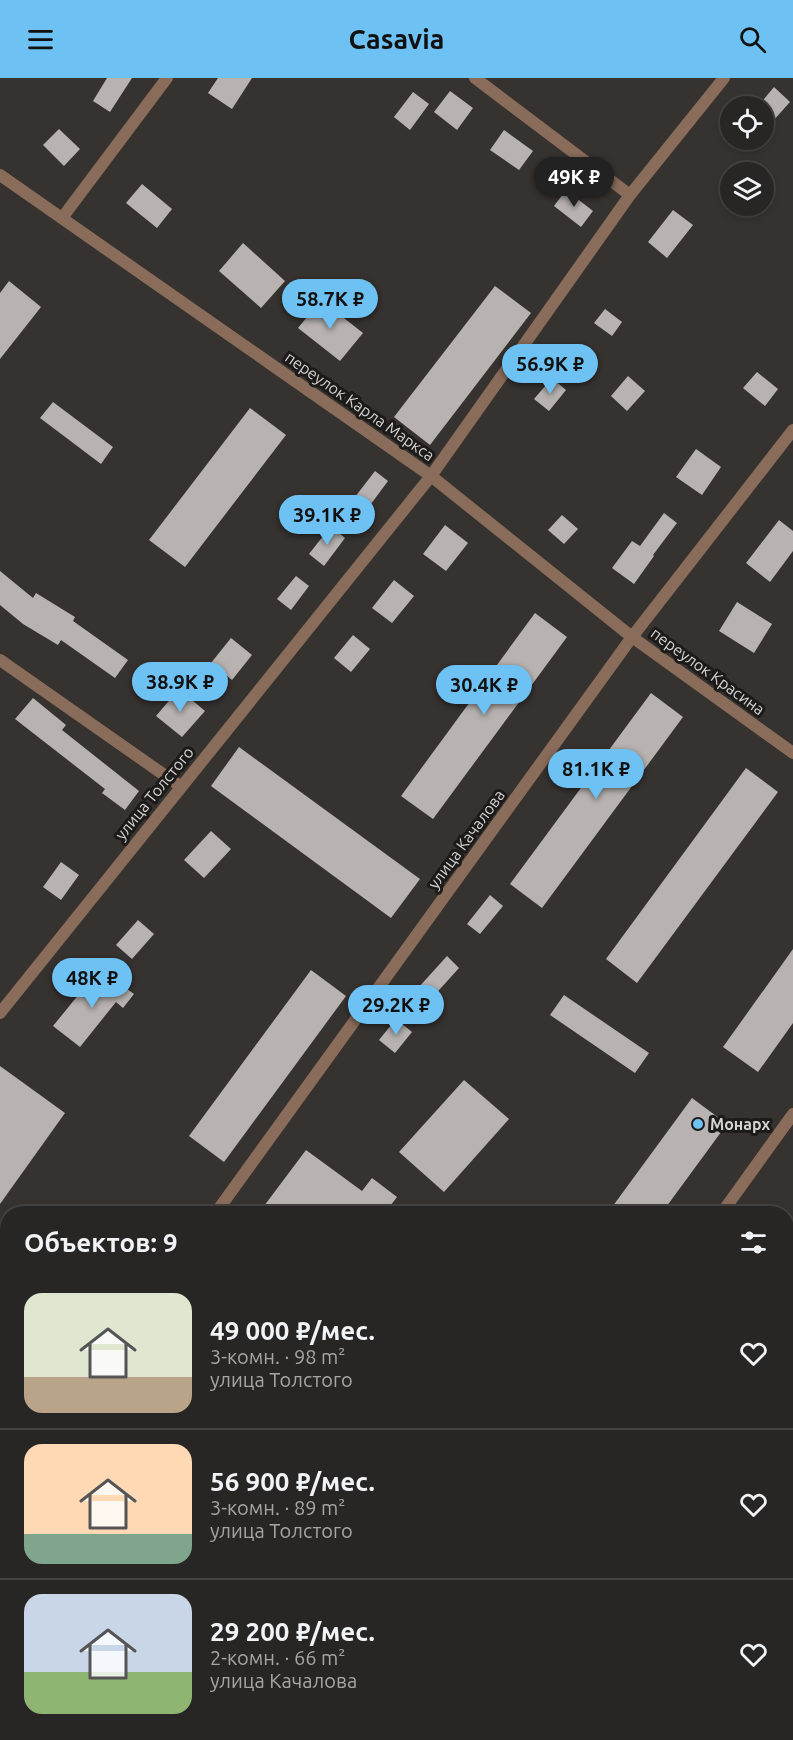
<!DOCTYPE html>
<html lang="ru">
<head>
<meta charset="utf-8">
<style>
  body { margin:0; font-family:Ubuntu,sans-serif; background:#343231; color:#f1f3f6; height:100vh; display:flex; flex-direction:column; font-size:22px; white-space:nowrap }
  * { box-sizing:border-box; margin:0 }
  p { font-size:20px; color:#a5a5a6 }
  .icon { flex:none; width:33px; height:33px; fill:none; stroke:currentColor; stroke-width:2; stroke-linecap:round; stroke-linejoin:round }
  .map { position:relative; flex:1; overflow:hidden }
  .side { position:absolute; left:0px; top:1128px; width:794px; height:534px; display:flex; flex-direction:column; background:#282624; border-radius:24px 24px 0 0; box-shadow:0 3px 9px #0003,0 0 0 2px #444341 }
  .side>* { flex:none }
  .tools { position:absolute; left:720px; top:18px; display:grid; gap:12px }
  .tools a { display:grid; place-items:center; width:54px; height:54px; border-radius:50%; background:#282624; box-shadow:0 3px 9px #0003,0 0 0 2px #444341; font-size:30px }
  .price { position:absolute; translate:-50% -51px; padding:0 14px; border-radius:21px; background:#6ec2f3; color:#111; font-size:20px; line-height:39px; filter:drop-shadow(0 2px 3px #0008) }
  .price::after { content:''; position:absolute; left:50%; top:36px; width:18px; height:14px; margin-left:-9px; background:inherit; clip-path:polygon(0 0,100% 0,50% 100%) }
  .price.selected { background:#222; color:#fff }
  ul { padding:0; list-style:none }
  li { display:flex; align-items:center; gap:18px; height:150px; padding:0 24px }
  li+li { border-top:2px solid #444341 }
  li span { display:grid; place-items:center; flex:none; width:168px; height:120px; border-radius:18px; color:#555 }
  li>.icon { margin-inline-start:auto }
  span .icon { width:72px; height:72px; fill:#fffc; stroke-width:1 }
  li b { font-size:26px }
  h2 { display:flex; justify-content:space-between; align-items:center; height:72px; padding:0 24px; font-size:26px }
  header { display:flex; justify-content:space-between; align-items:center; height:78px; padding:0 24px; background:#6ec2f3; color:#111; font-size:27px; font-weight:700 }
  .map>svg:first-child { display:block }
</style>
</head>
<body>
<header><svg class="icon" aria-label="menu" viewBox="0 0 24 24"><path d="M4 6h16M4 12h16M4 18h16"/></svg>Casavia<svg class="icon" aria-label="search" viewBox="0 0 24 24"><circle cx="10" cy="10" r="6"/><path d="M15 15l6 6"/></svg></header>
<div class="map">
<svg width="793" height="1662" viewBox="0 0 793 1662">
  <rect width="100%" height="100%" fill="#363230"/>
  <g fill="#b8b3b0">
    <path d="M 107,0 L 132,0 L 110,34 L 93,23 Z"/>
    <path d="M 218,0 L 252,0 L 232,31 L 208,15 Z"/>
    <path d="M 774,9 L 790,24 L 764,53 L 764,21 Z"/>
    <path d="M 450,13 L 473,30 L 457,52 L 434,34 Z"/>
    <path d="M 413,14 L 429,26 L 410,52 L 394,39 Z"/>
    <path d="M 59,51 L 80,71 L 64,88 L 43,67 Z"/>
    <path d="M 504,52 L 533,73 L 519,92 L 490,72 Z"/>
    <path d="M 142,106 L 172,131 L 157,150 L 126,125 Z"/>
    <path d="M 566,112 L 593,133 L 581,149 L 554,128 Z"/>
    <path d="M 673,132 L 693,147 L 667,180 L 648,164 Z"/>
    <path d="M 243,165 L 285,203 L 261,230 L 219,193 Z"/>
    <path d="M 9,203 L 41,229 L 0,281 L 0,215 Z"/>
    <path d="M 495,208 L 531,235 L 430,367 L 394,339 Z"/>
    <path d="M 321,222 L 363,255 L 340,283 L 298,250 Z"/>
    <path d="M 605,231 L 622,244 L 612,258 L 594,245 Z"/>
    <path d="M 757,294 L 778,311 L 765,328 L 743,310 Z"/>
    <path d="M 628,298 L 645,313 L 627,333 L 611,318 Z"/>
    <path d="M 552,300 L 566,312 L 549,333 L 534,321 Z"/>
    <path d="M 53,324 L 113,369 L 101,386 L 40,340 Z"/>
    <path d="M 250,330 L 286,357 L 185,489 L 149,462 Z"/>
    <path d="M 696,371 L 721,389 L 702,417 L 676,399 Z"/>
    <path d="M 375,393 L 388,403 L 368,430 L 355,419 Z"/>
    <path d="M 664,435 L 677,445 L 653,477 L 654,478 L 634,506 L 612,490 L 632,463 L 640,468 Z"/>
    <path d="M 562,437 L 578,451 L 564,466 L 548,452 Z"/>
    <path d="M 779,442 L 793,453 L 793,473 L 770,504 L 746,485 Z"/>
    <path d="M 445,447 L 468,465 L 446,493 L 423,476 Z"/>
    <path d="M 331,448 L 345,460 L 324,488 L 309,476 Z"/>
    <path d="M 0,493 L 33,520 L 36,515 L 75,539 L 73,543 L 128,582 L 115,600 L 61,562 L 58,567 L 23,546 L 0,527 Z"/>
    <path d="M 296,498 L 309,508 L 291,532 L 277,521 Z"/>
    <path d="M 394,502 L 414,518 L 392,545 L 372,530 Z"/>
    <path d="M 737,524 L 772,546 L 754,575 L 719,553 Z"/>
    <path d="M 535,535 L 567,559 L 433,741 L 401,718 Z"/>
    <path d="M 353,557 L 370,571 L 351,594 L 334,580 Z"/>
    <path d="M 231,560 L 252,577 L 232,602 L 211,585 Z"/>
    <path d="M 179,611 L 205,633 L 182,659 L 156,638 Z"/>
    <path d="M 651,615 L 683,639 L 542,830 L 510,806 Z"/>
    <path d="M 33,620 L 66,647 L 62,652 L 139,713 L 125,732 L 102,715 L 105,711 L 15,641 Z"/>
    <path d="M 239,669 L 420,801 L 391,840 L 211,708 Z"/>
    <path d="M 746,690 L 778,714 L 637,905 L 606,881 Z"/>
    <path d="M 211,753 L 231,771 L 204,800 L 184,782 Z"/>
    <path d="M 61,784 L 79,797 L 61,822 L 43,809 Z"/>
    <path d="M 490,817 L 503,828 L 480,856 L 467,846 Z"/>
    <path d="M 138,842 L 154,856 L 132,881 L 116,867 Z"/>
    <path d="M 793,871 L 793,945 L 758,994 L 723,969 Z"/>
    <path d="M 447,878 L 459,890 L 431,921 L 418,910 Z"/>
    <path d="M 311,892 L 346,918 L 224,1084 L 189,1058 Z"/>
    <path d="M 104,894 L 134,916 L 123,930 L 116,924 L 80,969 L 53,948 L 84,910 L 88,914 Z"/>
    <path d="M 564,917 L 649,975 L 635,995 L 550,937 Z"/>
    <path d="M 396,941 L 412,954 L 395,975 L 379,962 Z"/>
    <path d="M 0,988 L 65,1035 L 0,1126 Z"/>
    <path d="M 464,1002 L 509,1041 L 444,1114 L 399,1074 Z"/>
    <path d="M 692,1020 L 727,1046 L 661,1136 L 607,1136 Z"/>
    <path d="M 306,1072 L 362,1113 L 372,1100 L 397,1119 L 384,1136 L 258,1136 Z"/>
  </g>
  <g fill="none" stroke-linecap="round" stroke-linejoin="round">
    <g stroke="#896c59" stroke-width="12">
      <path d="M 475,0 L 630,117"/>
      <path d="M 0,97 L 431,398 L 632,559 L 793,675"/>
      <path d="M 62,140 L 167,0"/>
      <path d="M 0,582 L 180,708"/>
      <path d="M 0,935 L 431,398 L 630,117 L 724,0"/>
      <path d="M 215,1136 L 632,559 L 793,352"/>
      <path d="M 721,1136 L 793,1036"/>
    </g>
    <g stroke="#b98c6c" stroke-width="12">
      <path d="M 0,1353 L 8,1357"/>
      <path d="M 461,1654 L 472,1662"/>
    </g>
  </g>
  <circle fill="#6ec2f3" stroke="#1c1b19" stroke-width="2" cx="698" cy="1046" r="6"/>
  <g text-anchor="middle" stroke-width="6" stroke-linejoin="round" paint-order="stroke">
    <g font-size="16" fill="#d5d3d1" stroke="#1c1b19">
      <text transform="translate(360 328) rotate(35)" y="6">переулок Карла Маркса</text>
      <text transform="translate(708 593) rotate(36)" y="6">переулок Красина</text>
      <text transform="translate(154 715) rotate(-51)" y="6">улица Толстого</text>
      <text transform="translate(466 761) rotate(-54)" y="6">улица Качалова</text>
    </g>
    <g font-size="16" font-weight="bold" fill="#d5d3d1" stroke="#1c1b19" text-anchor="start">
      <text x="710" y="1052">Монарх</text>
    </g>
  </g>
</svg>
<div class="tools">
<a><svg class="icon" aria-label="locate" viewBox="0 0 24 24"><circle cx="12" cy="12" r="6"/><path d="M12 2v4M12 18v4M2 12h4M18 12h4"/></svg></a>
<a><svg class="icon" aria-label="layers" viewBox="0 0 24 24"><path d="M12 4l9 5-9 5-9-5zM3 14l9 5 9-5"/></svg></a>
</div>
<b class="price selected" style="left:574px;top:130px">49K ₽</b>
<b class="price" style="left:330px;top:252px">58.7K ₽</b>
<b class="price" style="left:550px;top:317px">56.9K ₽</b>
<b class="price" style="left:327px;top:468px">39.1K ₽</b>
<b class="price" style="left:180px;top:635px">38.9K ₽</b>
<b class="price" style="left:484px;top:638px">30.4K ₽</b>
<b class="price" style="left:596px;top:722px">81.1K ₽</b>
<b class="price" style="left:92px;top:931px">48K ₽</b>
<b class="price" style="left:396px;top:958px">29.2K ₽</b>
<section class="side">
<h2>Объектов: 9<svg class="icon" aria-label="filters" viewBox="0 0 24 24"><path d="M4 7h16M4 17h16"/><circle cx="9" cy="7" r="2"/><circle cx="15" cy="17" r="2"/></svg></h2>
<ul>
<li><span style="background:linear-gradient(#dfe7d0 70%,#b9a48a 0)"><svg class="icon" aria-label="home" viewBox="0 0 24 24"><path d="M3 11l9-7 9 7M6 9v11h12V9"/></svg></span><div><b>49 000 ₽/мес.</b><p>3-комн. · 98 m²</p><p>улица Толстого</p></div><svg class="icon" aria-label="heart" viewBox="0 0 24 24"><path d="M12 20l-8-8c-3-5 5-10 8-4 3-6 11-1 8 4z"/></svg></li>
<li><span style="background:linear-gradient(#ffd9b3 75%,#7fa58c 0)"><svg class="icon" aria-label="home" viewBox="0 0 24 24"><path d="M3 11l9-7 9 7M6 9v11h12V9"/></svg></span><div><b>56 900 ₽/мес.</b><p>3-комн. · 89 m²</p><p>улица Толстого</p></div><svg class="icon" aria-label="heart" viewBox="0 0 24 24"><path d="M12 20l-8-8c-3-5 5-10 8-4 3-6 11-1 8 4z"/></svg></li>
<li><span style="background:linear-gradient(#c9d6e8 65%,#8fb573 0)"><svg class="icon" aria-label="home" viewBox="0 0 24 24"><path d="M3 11l9-7 9 7M6 9v11h12V9"/></svg></span><div><b>29 200 ₽/мес.</b><p>2-комн. · 66 m²</p><p>улица Качалова</p></div><svg class="icon" aria-label="heart" viewBox="0 0 24 24"><path d="M12 20l-8-8c-3-5 5-10 8-4 3-6 11-1 8 4z"/></svg></li>
</ul>
</section>
</div>
</body>
</html>
